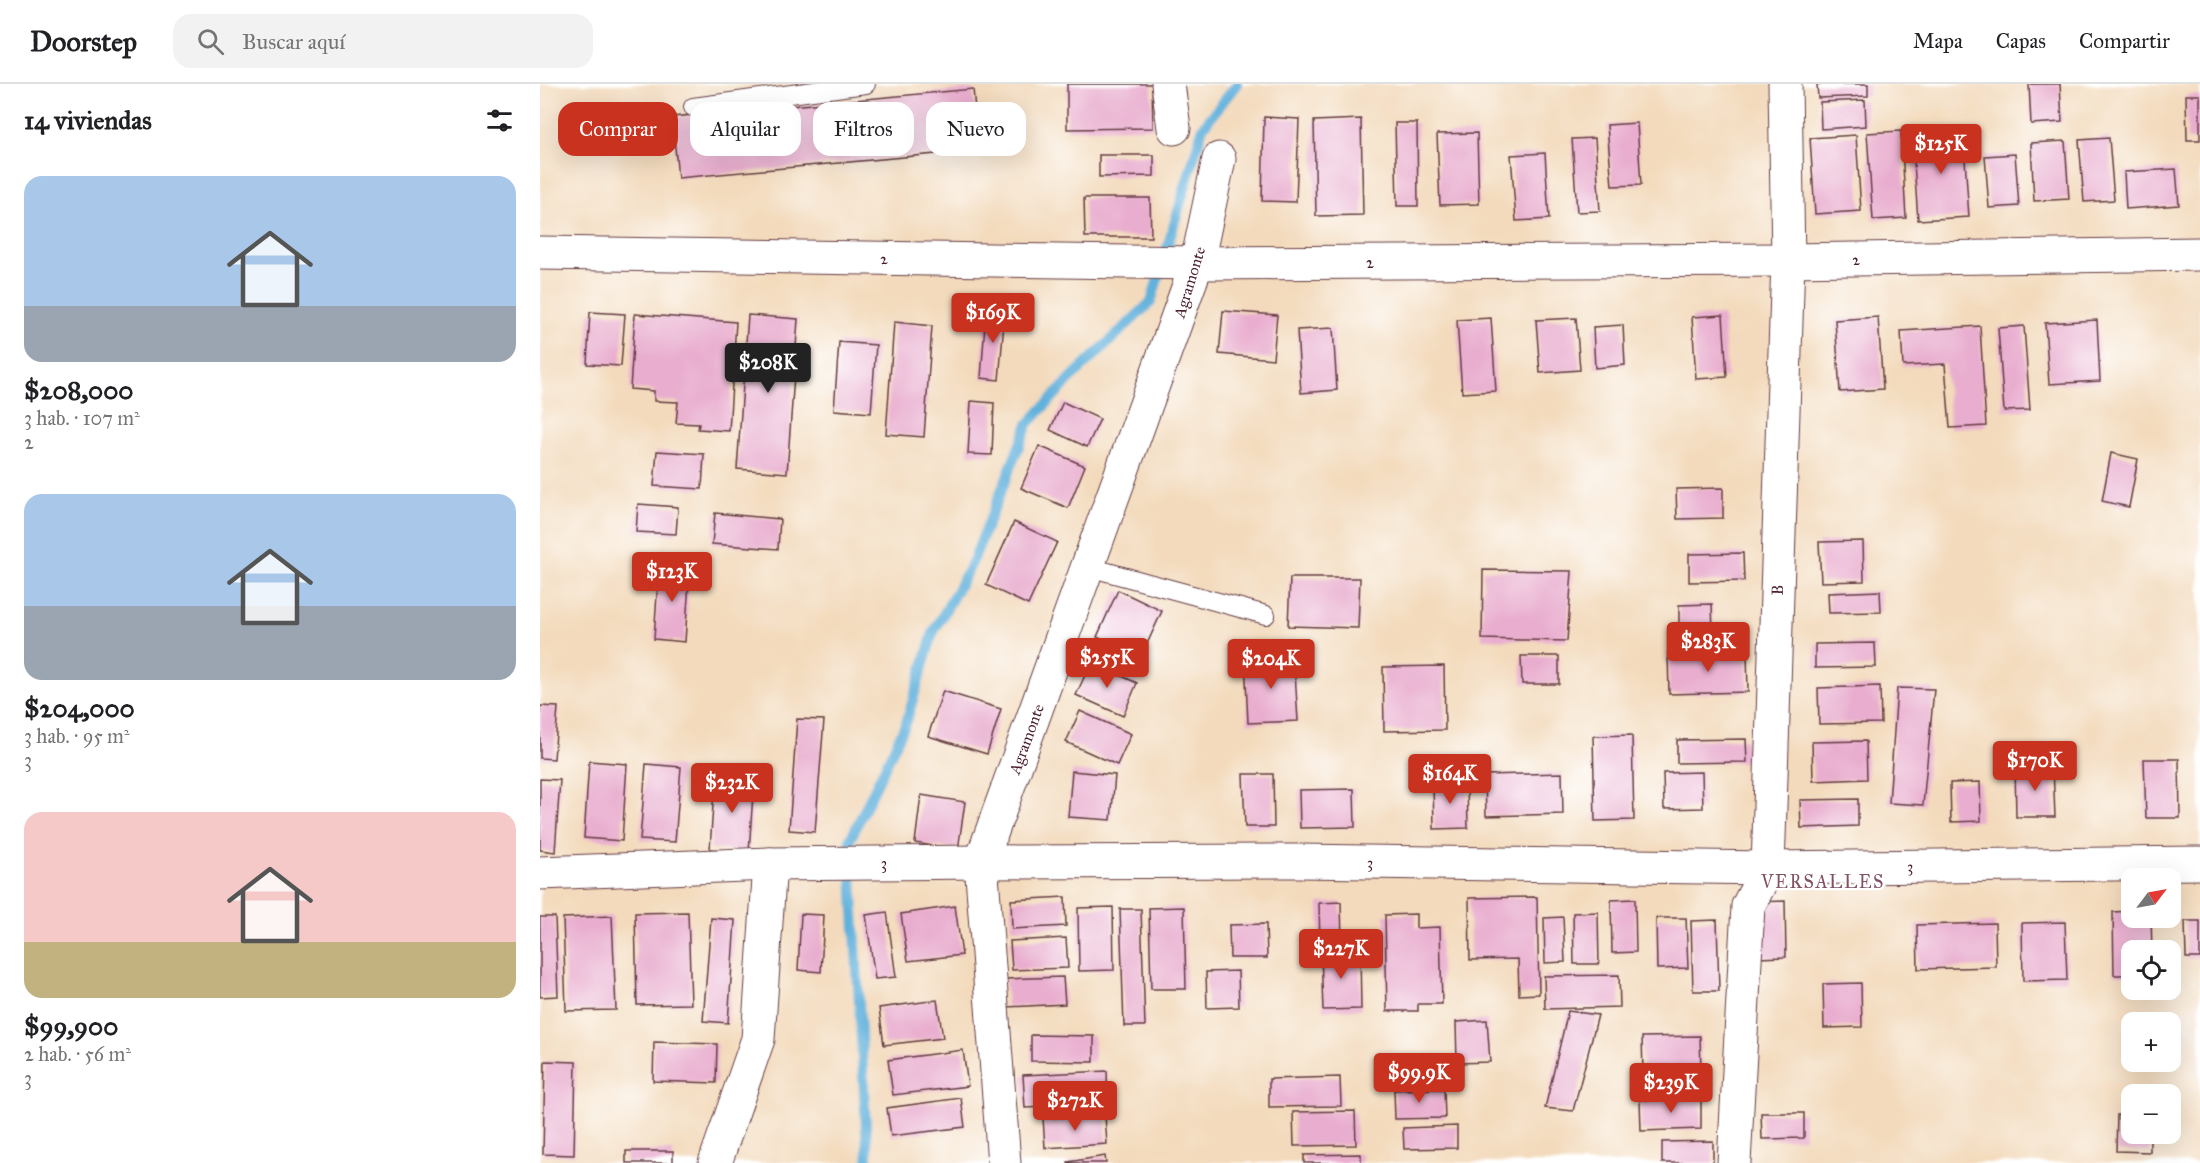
<!DOCTYPE html>
<html lang="es">
<head>
<meta charset="utf-8">
<style>
  body { margin:0; font-family:"IM FELL Great Primer",serif; background:#f2f2f2; color:#202124; height:100vh; display:flex; flex-direction:column; font-size:22px; white-space:nowrap }
  * { box-sizing:border-box; margin:0 }
  p { font-size:20px; color:#757577 }
  .icon { flex:none; width:33px; height:33px; fill:none; stroke:currentColor; stroke-width:2; stroke-linecap:round; stroke-linejoin:round }
  .map { position:relative; flex:1; overflow:hidden }
  .panel { display:flex; flex-direction:column; background:#fff; width:540px }
  .panel>* { flex:none }
  .hud { position:absolute; left:18px; top:18px; width:570px; height:54px; display:flex; gap:12px }
  .needle { width:39px; rotate:58deg }
  .fabs { position:absolute; left:1581px; top:784px; display:grid; gap:12px }
  .fabs a { display:grid; place-items:center; width:60px; height:60px; border-radius:12px; background:#fff; box-shadow:0 6px 24px #0002; font-size:30px }
  .price { position:absolute; translate:-50% -51px; padding:0 14px; border-radius:6px; background:#c8321e; color:#fff; font-size:20px; line-height:39px; filter:drop-shadow(0 2px 3px #0008) }
  .price::after { content:''; position:absolute; left:50%; top:36px; width:18px; height:14px; margin-left:-9px; background:inherit; clip-path:polygon(0 0,100% 0,50% 100%) }
  .price.current { background:#222; color:#fff }
  ul { padding:0; list-style:none }
  li { display:grid; align-content:center; gap:12px; height:318px; padding:0 24px }
  li span { display:grid; place-items:center; height:186px; border-radius:18px; color:#555 }
  li>.icon { margin-inline-start:auto }
  span .icon { width:108px; height:108px; fill:#fffc; stroke-width:1 }
  li b { font-size:26px }
  h2 { display:flex; justify-content:space-between; align-items:center; height:72px; padding:0 24px; font-size:26px }
  .chip { padding:0 21px; border-radius:18px; background:#fff; box-shadow:0 6px 24px #0002; font-size:21px; line-height:54px }
  .chip.current { background:#c8321e; color:#fff }
  header { display:flex; align-items:center; gap:36px; box-sizing:border-box; height:84px; padding:0 30px; background:#fff; border-bottom:2px solid #e0e0e0 }
  header strong { font-size:28px }
  nav { display:flex; gap:33px; margin-inline-start:auto; font-size:21px }
  .search { width:420px; height:54px; background:#f2f2f2; display:flex; align-items:center; gap:15px; box-sizing:border-box; padding:0 21px; border-radius:18px; color:#757577; font-size:22px }
  main { display:flex; flex:1; min-height:0 }
  .map>svg:first-child { display:block }
</style>
</head>
<body>
<header>
<strong>Doorstep</strong>
<div class="search"><svg class="icon" aria-label="search" viewBox="0 0 24 24"><circle cx="10" cy="10" r="6"/><path d="M15 15l6 6"/></svg>Buscar aquí</div>
<nav><a>Mapa</a><a>Capas</a><a>Compartir</a></nav>
</header>
<main>
<section class="panel">
<h2>14 viviendas<svg class="icon" aria-label="filters" viewBox="0 0 24 24"><path d="M4 7h16M4 17h16"/><circle cx="9" cy="7" r="2"/><circle cx="15" cy="17" r="2"/></svg></h2>
<ul>
<li><span style="background:linear-gradient(#a9c7e8 70%,#9aa5b1 0)"><svg class="icon" aria-label="home" viewBox="0 0 24 24"><path d="M3 11l9-7 9 7M6 9v11h12V9"/></svg></span><div><b>$208,000</b><p>3 hab. · 107 m²</p><p>2</p></div></li>
<li><span style="background:linear-gradient(#a9c7e8 60%,#9aa5b1 0)"><svg class="icon" aria-label="home" viewBox="0 0 24 24"><path d="M3 11l9-7 9 7M6 9v11h12V9"/></svg></span><div><b>$204,000</b><p>3 hab. · 95 m²</p><p>3</p></div></li>
<li><span style="background:linear-gradient(#f6c9c9 70%,#c2b280 0)"><svg class="icon" aria-label="home" viewBox="0 0 24 24"><path d="M3 11l9-7 9 7M6 9v11h12V9"/></svg></span><div><b>$99,900</b><p>2 hab. · 56 m²</p><p>3</p></div></li>
</ul>
</section>
<div class="map">
<svg width="1660" height="1079" viewBox="0 0 1660 1079">
  <rect width="100%" height="100%" fill="#fff"/>
  <filter id="ink" filterUnits="userSpaceOnUse"><feTurbulence type="fractalNoise" baseFrequency=".0167" numOctaves="2"/><feDisplacementMap in="SourceGraphic" scale="12" xChannelSelector="R" yChannelSelector="G"/><feConvolveMatrix kernelMatrix="1 2 1 2 8 2 1 2 1" color-interpolation-filters="sRGB"/></filter>
  <filter id="wash" filterUnits="userSpaceOnUse"><feTurbulence type="fractalNoise" baseFrequency=".008" numOctaves="4" result="noise"/><feDisplacementMap in="SourceGraphic" scale="24" xChannelSelector="R" yChannelSelector="G"/><feGaussianBlur stdDeviation="1.35" result="paint"/><feColorMatrix in="noise" values="0 0 0 0 0 0 0 0 0 0 0 0 0 0 0 0 0 1.4 0 .05"/><feComposite in="paint" operator="in"/></filter>
  <g filter="url(#wash)">
    <rect width="100%" height="100%" fill="#f3dabc"/>
    <g fill="none" stroke-linecap="round" stroke-linejoin="round">
      <path stroke="#61b1dc" stroke-width="10" d="M 328,1079 L 310,756 L 366,639 L 393,549 L 433,477 L 488,340 L 535,290 L 611,218 L 663,43 L 697,0"/>
    </g>
    <g id="blocks">
      <g fill="#e9aecf">
        <path d="M 527,0 L 612,0 L 613,44 L 527,45 Z"/>
        <path d="M 1277,0 L 1328,0 L 1328,12 L 1278,14 Z"/>
        <path d="M 1489,0 L 1520,0 L 1522,38 L 1491,40 Z"/>
        <path d="M 433,5 L 439,66 L 138,94 L 132,33 Z"/>
        <path d="M 1646,11 L 1660,11 L 1660,56 L 1647,56 Z"/>
        <path d="M 1325,16 L 1326,42 L 1281,45 L 1280,18 Z"/>
        <path d="M 724,33 L 759,35 L 756,118 L 722,117 Z"/>
        <path d="M 821,35 L 823,131 L 776,132 L 774,37 Z"/>
        <path d="M 855,39 L 877,39 L 878,122 L 857,122 Z"/>
        <path d="M 1097,39 L 1101,101 L 1072,102 L 1067,41 Z"/>
        <path d="M 1423,46 L 1429,133 L 1378,136 L 1372,50 Z"/>
        <path d="M 1361,47 L 1366,134 L 1333,136 L 1327,49 Z"/>
        <path d="M 937,49 L 939,120 L 900,121 L 897,50 Z"/>
        <path d="M 1316,51 L 1321,127 L 1275,130 L 1270,54 Z"/>
        <path d="M 1055,54 L 1060,127 L 1037,128 L 1032,55 Z"/>
        <path d="M 1569,54 L 1574,116 L 1544,118 L 1539,56 Z"/>
        <path d="M 1525,57 L 1529,115 L 1494,117 L 1491,59 Z"/>
        <path d="M 1005,69 L 1009,135 L 976,137 L 971,71 Z"/>
        <path d="M 1475,70 L 1479,122 L 1449,124 L 1445,72 Z"/>
        <path d="M 559,71 L 614,71 L 614,92 L 559,93 Z"/>
        <path d="M 1636,85 L 1639,121 L 1586,125 L 1584,88 Z"/>
        <path d="M 544,114 L 610,114 L 611,153 L 545,153 Z"/>
        <path d="M 446,226 L 465,227 L 459,296 L 441,294 Z"/>
        <path d="M 683,227 L 737,231 L 733,275 L 679,270 Z"/>
        <path d="M 50,228 L 85,230 L 81,282 L 47,280 Z"/>
        <path d="M 95,230 L 196,238 L 189,347 L 158,345 L 159,340 L 136,339 L 138,318 L 114,317 L 114,307 L 90,305 Z"/>
        <path d="M 208,231 L 258,235 L 247,389 L 197,385 Z"/>
        <path d="M 1183,231 L 1187,293 L 1156,295 L 1152,233 Z"/>
        <path d="M 1338,233 L 1343,305 L 1300,308 L 1295,236 Z"/>
        <path d="M 951,234 L 956,307 L 922,309 L 917,236 Z"/>
        <path d="M 1036,234 L 1040,286 L 1000,289 L 996,236 Z"/>
        <path d="M 1557,236 L 1560,297 L 1509,300 L 1505,239 Z"/>
        <path d="M 354,238 L 392,242 L 384,353 L 346,350 Z"/>
        <path d="M 1083,241 L 1085,281 L 1055,284 L 1053,243 Z"/>
        <path d="M 1440,242 L 1446,342 L 1410,344 L 1405,280 L 1363,282 L 1361,247 Z"/>
        <path d="M 1484,242 L 1490,326 L 1464,327 L 1458,244 Z"/>
        <path d="M 793,244 L 797,306 L 761,309 L 757,246 Z"/>
        <path d="M 299,258 L 336,261 L 331,329 L 294,326 Z"/>
        <path d="M 431,317 L 454,319 L 452,371 L 428,370 Z"/>
        <path d="M 523,318 L 560,335 L 547,363 L 510,346 Z"/>
        <path d="M 499,362 L 545,382 L 528,424 L 481,404 Z"/>
        <path d="M 117,367 L 164,370 L 162,405 L 114,402 Z"/>
        <path d="M 1571,369 L 1598,375 L 1589,423 L 1562,417 Z"/>
        <path d="M 1183,404 L 1183,434 L 1137,435 L 1136,405 Z"/>
        <path d="M 98,420 L 138,423 L 136,450 L 96,448 Z"/>
        <path d="M 175,429 L 240,435 L 238,465 L 172,460 Z"/>
        <path d="M 474,438 L 517,458 L 488,521 L 446,501 Z"/>
        <path d="M 1323,457 L 1324,497 L 1281,498 L 1279,458 Z"/>
        <path d="M 1203,469 L 1204,497 L 1149,498 L 1149,470 Z"/>
        <path d="M 119,480 L 150,482 L 145,558 L 114,555 Z"/>
        <path d="M 943,486 L 1032,487 L 1027,557 L 942,555 Z"/>
        <path d="M 750,494 L 820,494 L 818,544 L 748,542 Z"/>
        <path d="M 578,506 L 622,527 L 601,573 L 557,553 Z"/>
        <path d="M 1340,507 L 1341,528 L 1289,529 L 1288,509 Z"/>
        <path d="M 1172,520 L 1173,548 L 1139,548 L 1139,521 Z"/>
        <path d="M 1335,559 L 1336,583 L 1275,584 L 1275,560 Z"/>
        <path d="M 1207,568 L 1208,608 L 1129,610 L 1128,569 Z"/>
        <path d="M 981,572 L 1019,572 L 1019,600 L 982,600 Z"/>
        <path d="M 754,573 L 758,637 L 708,639 L 705,575 Z"/>
        <path d="M 551,578 L 597,599 L 583,632 L 536,611 Z"/>
        <path d="M 904,582 L 905,646 L 844,647 L 843,583 Z"/>
        <path d="M 1340,602 L 1341,639 L 1279,640 L 1278,604 Z"/>
        <path d="M 1357,604 L 1394,605 L 1383,721 L 1349,719 Z"/>
        <path d="M 403,607 L 461,625 L 447,670 L 388,652 Z"/>
        <path d="M 0,622 L 18,623 L 14,675 L 0,674 Z"/>
        <path d="M 540,627 L 591,650 L 577,681 L 526,658 Z"/>
        <path d="M 257,635 L 284,636 L 275,748 L 249,746 Z"/>
        <path d="M 1092,651 L 1094,736 L 1055,737 L 1053,652 Z"/>
        <path d="M 1206,655 L 1207,678 L 1137,679 L 1137,656 Z"/>
        <path d="M 1326,657 L 1327,695 L 1273,697 L 1272,658 Z"/>
        <path d="M 1604,675 L 1639,675 L 1640,734 L 1606,734 Z"/>
        <path d="M 49,677 L 87,680 L 82,757 L 44,754 Z"/>
        <path d="M 106,680 L 141,683 L 135,758 L 100,756 Z"/>
        <path d="M 1475,683 L 1513,683 L 1515,733 L 1476,733 Z"/>
        <path d="M 532,687 L 575,691 L 571,736 L 528,733 Z"/>
        <path d="M 1162,688 L 1163,724 L 1124,725 L 1123,689 Z"/>
        <path d="M 1022,689 L 1023,730 L 946,732 L 945,691 Z"/>
        <path d="M 703,690 L 733,690 L 734,743 L 705,743 Z"/>
        <path d="M 175,692 L 214,695 L 209,768 L 170,765 Z"/>
        <path d="M 0,695 L 20,696 L 15,768 L 0,766 Z"/>
        <path d="M 893,698 L 927,698 L 928,744 L 894,745 Z"/>
        <path d="M 1440,698 L 1441,737 L 1411,738 L 1410,699 Z"/>
        <path d="M 814,705 L 815,743 L 760,744 L 759,706 Z"/>
        <path d="M 381,711 L 425,718 L 418,766 L 375,759 Z"/>
        <path d="M 1318,715 L 1318,742 L 1261,744 L 1260,716 Z"/>
        <path d="M 525,813 L 526,842 L 472,845 L 471,816 Z"/>
        <path d="M 997,813 L 999,910 L 979,911 L 978,875 L 930,876 L 929,814 Z"/>
        <path d="M 1095,815 L 1096,868 L 1072,869 L 1071,816 Z"/>
        <path d="M 1245,817 L 1246,873 L 1217,874 L 1216,818 Z"/>
        <path d="M 801,818 L 802,860 L 780,861 L 779,819 Z"/>
        <path d="M 415,822 L 422,871 L 368,877 L 361,830 Z"/>
        <path d="M 573,823 L 574,886 L 539,887 L 538,824 Z"/>
        <path d="M 644,823 L 646,905 L 611,905 L 609,824 Z"/>
        <path d="M 580,825 L 601,825 L 605,942 L 584,942 Z"/>
        <path d="M 1592,827 L 1592,834 L 1611,834 L 1612,867 L 1592,867 L 1592,891 L 1574,891 L 1573,828 Z"/>
        <path d="M 148,828 L 151,920 L 97,921 L 95,829 Z"/>
        <path d="M 347,828 L 356,893 L 335,895 L 326,831 Z"/>
        <path d="M 1058,828 L 1059,880 L 1034,880 L 1033,829 Z"/>
        <path d="M 261,830 L 284,831 L 281,888 L 258,886 Z"/>
        <path d="M 876,830 L 876,844 L 900,843 L 902,920 L 878,920 L 878,927 L 847,927 L 845,831 Z"/>
        <path d="M 72,832 L 76,926 L 26,927 L 23,834 Z"/>
        <path d="M 0,833 L 15,833 L 18,912 L 0,913 Z"/>
        <path d="M 1023,833 L 1025,878 L 1005,879 L 1004,834 Z"/>
        <path d="M 171,834 L 195,836 L 188,939 L 163,937 Z"/>
        <path d="M 1116,834 L 1146,834 L 1148,884 L 1117,885 Z"/>
        <path d="M 1177,836 L 1179,907 L 1153,907 L 1151,837 Z"/>
        <path d="M 1645,837 L 1660,837 L 1660,874 L 1646,874 Z"/>
        <path d="M 1525,838 L 1527,896 L 1483,897 L 1482,839 Z"/>
        <path d="M 1455,839 L 1456,883 L 1378,885 L 1377,841 Z"/>
        <path d="M 726,840 L 727,874 L 690,874 L 689,841 Z"/>
        <path d="M 526,854 L 528,884 L 472,886 L 470,857 Z"/>
        <path d="M 820,867 L 821,925 L 783,926 L 781,868 Z"/>
        <path d="M 698,887 L 699,923 L 667,924 L 666,888 Z"/>
        <path d="M 1079,891 L 1080,923 L 1005,925 L 1004,892 Z"/>
        <path d="M 523,893 L 525,920 L 467,923 L 465,895 Z"/>
        <path d="M 1321,899 L 1322,943 L 1284,944 L 1283,900 Z"/>
        <path d="M 397,916 L 403,954 L 344,961 L 339,924 Z"/>
        <path d="M 1028,927 L 1058,931 L 1033,1027 L 1005,1024 Z"/>
        <path d="M 947,936 L 950,978 L 917,979 L 916,938 Z"/>
        <path d="M 491,951 L 554,952 L 554,978 L 491,977 Z"/>
        <path d="M 1160,952 L 1161,987 L 1103,988 L 1102,953 Z"/>
        <path d="M 114,958 L 177,960 L 176,999 L 113,997 Z"/>
        <path d="M 423,966 L 428,1002 L 353,1011 L 348,976 Z"/>
        <path d="M 5,977 L 36,978 L 34,1071 L 3,1070 Z"/>
        <path d="M 567,987 L 568,1020 L 485,1024 L 483,991 Z"/>
        <path d="M 800,993 L 801,1022 L 729,1023 L 729,995 Z"/>
        <path d="M 904,1005 L 905,1034 L 855,1035 L 854,1006 Z"/>
        <path d="M 421,1014 L 425,1043 L 351,1052 L 347,1024 Z"/>
        <path d="M 1161,1014 L 1161,1045 L 1101,1047 L 1100,1016 Z"/>
        <path d="M 815,1027 L 816,1061 L 754,1062 L 753,1028 Z"/>
        <path d="M 1221,1029 L 1264,1029 L 1264,1054 L 1222,1055 Z"/>
        <path d="M 1577,1031 L 1592,1031 L 1592,1050 L 1610,1050 L 1610,1068 L 1576,1067 Z"/>
        <path d="M 565,1032 L 567,1060 L 505,1064 L 503,1034 Z"/>
        <path d="M 917,1042 L 917,1064 L 864,1065 L 863,1044 Z"/>
        <path d="M 1173,1057 L 1173,1079 L 1122,1079 L 1122,1058 Z"/>
        <rect x="86" y="1067" width="47" height="12"/>
        <path d="M 821,1070 L 821,1079 L 764,1079 L 764,1071 Z"/>
        <path d="M 565,1072 L 566,1079 L 528,1079 L 528,1078 Z"/>
      </g>
    </g>
  </g>
  <g filter="url(#ink)">
    <use href="#blocks" fill-opacity="0" stroke="#633b41" stroke-width="1.5"/>
    <g fill="none" stroke-linecap="round" stroke-linejoin="round">
      <defs>
        <g id="service">
          <path d="M 153,23 L 326,0"/>
          <path d="M 549,483 L 726,531"/>
        </g>
        <g id="minor">
          <path d="M 628,0 L 634,44"/>
          <path d="M 0,169 L 657,179 L 1248,176 L 1660,170"/>
          <path d="M 0,789 L 230,780 L 441,778 L 760,777 L 1228,784 L 1660,779"/>
          <path d="M 175,1079 L 218,955 L 230,780"/>
          <path d="M 464,1079 L 441,778 L 657,179 L 679,75"/>
          <path d="M 1194,1079 L 1208,822 L 1228,784 L 1248,176 L 1245,0"/>
        </g>
      </defs>
      <use href="#service" stroke="#633b41" stroke-width="20"/>
      <use href="#minor" stroke="#633b41" stroke-width="35"/>
      <use href="#service" stroke="#fff" stroke-width="18"/>
      <use href="#minor" stroke="#fff" stroke-width="33"/>
    </g>
  </g>
  <g text-anchor="middle" stroke-width="4.5" stroke-linejoin="round" paint-order="stroke">
    <g font-size="16" fill="#4a1f2b" stroke="#fff">
      <text transform="translate(344 174) rotate(1)" y="6">2</text>
      <text transform="translate(1316 175) rotate(-1)" y="6">2</text>
      <text x="830" y="184">2</text>
      <text transform="translate(649 198) rotate(-73)" y="6">Agramonte</text>
      <text transform="translate(1237 506) rotate(-88)" y="6">B</text>
      <text transform="translate(486 655) rotate(-70)" y="6">Agramonte</text>
      <text transform="translate(830 778) rotate(1)" y="6">3</text>
      <text x="344" y="785">3</text>
      <text transform="translate(1370 782) rotate(-1)" y="6">3</text>
    </g>
    <g font-size="18" letter-spacing="1.5" fill="#825164" stroke="#fff">
      <text x="1283" y="804">VERSALLES</text>
    </g>
  </g>
</svg>
<div class="fabs">
<a><svg class="needle" viewBox="-14 -14 28 28"><path d="M0-13l5 13h-10z" fill="#e53935"/><path d="M0 13l5-13h-10z" fill="#757577"/></svg></a>
<a><svg class="icon" aria-label="locate" viewBox="0 0 24 24"><circle cx="12" cy="12" r="6"/><path d="M12 2v4M12 18v4M2 12h4M18 12h4"/></svg></a>
<a>+</a>
<a>−</a>
</div>
<b class="price" style="left:1401px;top:91px">$125K</b>
<b class="price" style="left:453px;top:260px">$169K</b>
<b class="price current" style="left:228px;top:310px">$208K</b>
<b class="price" style="left:132px;top:519px">$123K</b>
<b class="price" style="left:1168px;top:589px">$283K</b>
<b class="price" style="left:567px;top:605px">$255K</b>
<b class="price" style="left:731px;top:606px">$204K</b>
<b class="price" style="left:1495px;top:708px">$170K</b>
<b class="price" style="left:910px;top:721px">$164K</b>
<b class="price" style="left:192px;top:730px">$232K</b>
<b class="price" style="left:801px;top:896px">$227K</b>
<b class="price" style="left:879px;top:1020px">$99.9K</b>
<b class="price" style="left:1131px;top:1030px">$239K</b>
<b class="price" style="left:535px;top:1048px">$272K</b>
<div class="hud">
<a class="chip current">Comprar</a>
<a class="chip">Alquilar</a>
<a class="chip">Filtros</a>
<a class="chip">Nuevo</a>
</div>
</div>
</main>
</body>
</html>
